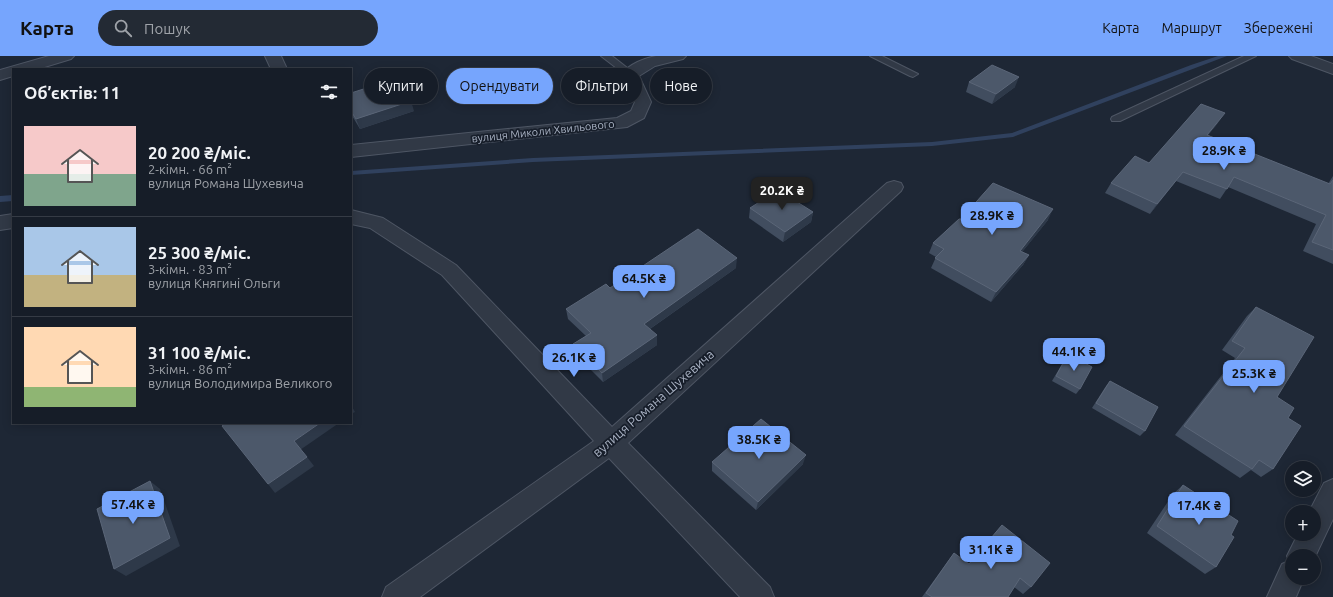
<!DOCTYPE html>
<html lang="uk">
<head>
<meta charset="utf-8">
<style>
  body { margin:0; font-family:Ubuntu,sans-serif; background:#232a34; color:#f1f3f6; height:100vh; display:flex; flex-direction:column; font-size:15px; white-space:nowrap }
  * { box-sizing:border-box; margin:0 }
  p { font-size:13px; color:#9ea2a8 }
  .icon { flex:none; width:22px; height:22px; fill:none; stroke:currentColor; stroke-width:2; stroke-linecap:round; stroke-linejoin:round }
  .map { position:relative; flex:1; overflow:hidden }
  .sheet { position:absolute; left:12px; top:12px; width:340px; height:356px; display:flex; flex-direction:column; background:#161d28; border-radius:0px; box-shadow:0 2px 10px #0003,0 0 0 1px #353b45 }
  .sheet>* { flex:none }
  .banner { position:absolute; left:364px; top:12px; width:380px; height:36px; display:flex; gap:8px }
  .fabs { position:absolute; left:1285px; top:405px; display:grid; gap:8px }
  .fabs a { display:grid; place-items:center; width:36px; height:36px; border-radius:50%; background:#161d28; box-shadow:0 2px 10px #0003,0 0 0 1px #353b45; font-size:20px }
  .price { position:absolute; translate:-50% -34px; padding:0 9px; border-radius:8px; background:#76a5fd; color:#111; font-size:13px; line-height:26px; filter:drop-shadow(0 1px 2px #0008) }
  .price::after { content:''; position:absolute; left:50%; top:24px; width:12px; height:9px; margin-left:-6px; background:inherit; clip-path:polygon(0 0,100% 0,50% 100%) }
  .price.active { background:#222; color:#fff }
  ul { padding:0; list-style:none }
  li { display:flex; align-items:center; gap:12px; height:100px; padding:0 12px }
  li+li { border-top:1px solid #353b45 }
  li span { display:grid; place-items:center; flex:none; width:112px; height:80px; border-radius:0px; color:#555 }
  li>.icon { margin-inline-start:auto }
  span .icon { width:48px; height:48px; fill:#fffc; stroke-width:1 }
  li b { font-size:17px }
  h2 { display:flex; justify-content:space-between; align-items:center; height:48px; padding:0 12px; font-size:17px }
  .chip { padding:0 14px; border-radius:18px; background:#161d28; box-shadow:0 2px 10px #0003,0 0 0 1px #353b45; font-size:14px; line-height:36px }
  .chip.active { background:#76a5fd; color:#111 }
  header { display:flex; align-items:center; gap:24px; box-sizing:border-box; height:56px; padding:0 20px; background:#76a5fd; color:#111 }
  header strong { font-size:19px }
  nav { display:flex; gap:22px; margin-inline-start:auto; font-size:14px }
  .search { width:280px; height:36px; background:#232a34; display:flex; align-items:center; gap:10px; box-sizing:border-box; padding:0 14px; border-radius:22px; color:#9ea2a8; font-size:15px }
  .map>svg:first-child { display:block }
</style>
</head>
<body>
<header>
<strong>Карта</strong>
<div class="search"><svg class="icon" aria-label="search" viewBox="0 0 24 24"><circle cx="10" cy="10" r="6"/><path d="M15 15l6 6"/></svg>Пошук</div>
<nav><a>Карта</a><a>Маршрут</a><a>Збережені</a></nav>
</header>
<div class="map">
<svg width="1333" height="541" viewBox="0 0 1333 541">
  <rect width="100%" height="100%" fill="#1e2735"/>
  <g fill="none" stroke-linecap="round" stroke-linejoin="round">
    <g fill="#30415e" fill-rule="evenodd">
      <path d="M 1218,0 L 1227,0 L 1013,81 L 932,90 L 533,106 L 351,119 L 351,115 L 533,102 L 932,86 L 1012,77 L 1191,9 Z"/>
      <path d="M 13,139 L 13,145 L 0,146 L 0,140 Z"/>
    </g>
    <defs>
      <g id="service">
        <path d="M 601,0 L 612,0 L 635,18 L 630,21 L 627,20 Z"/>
        <path d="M 870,0 L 882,0 L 918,18 L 913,21 L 910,20 Z"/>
        <path d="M 1244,0 L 1256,0 L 1120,65 L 1112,65 L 1111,63 L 1112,61 Z"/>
      </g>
      <g id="minor">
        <path d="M 49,0 L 74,0 L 71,3 L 38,13 L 13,13 L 13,20 L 0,24 L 0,14 Z"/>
        <path d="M 265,0 L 281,0 L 287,13 L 271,13 Z"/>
        <path d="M 656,0 L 686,0 L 683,3 L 655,10 L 639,20 L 651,46 L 644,62 L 627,71 L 351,101 L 351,89 L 617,62 L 631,55 L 635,46 L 622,18 C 629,8 645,2 656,0 Z"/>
        <path d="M 1289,0 L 1311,0 L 1333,8 L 1333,18 L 1292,3 Z"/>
        <path d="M 894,125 L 901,127 L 903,131 L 901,135 L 628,387 L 770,531 L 774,541 L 740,541 L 609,402 L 420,541 L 382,541 L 386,531 L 594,385 L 442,219 L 370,172 L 351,168 L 351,154 L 383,162 L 456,209 L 612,371 L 887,127 Z"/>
        <path d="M 13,158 L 13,172 L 0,174 L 0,160 Z"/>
        <path d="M 1333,423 L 1333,463 L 1314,503 L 1314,500 L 1292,500 L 1292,522 L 1304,522 L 1296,541 L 1267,541 L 1282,508 L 1289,505 L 1287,500 L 1298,478 L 1314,478 L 1314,456 L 1309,456 L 1324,427 Z"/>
      </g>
    </defs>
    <use href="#service" stroke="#4e5664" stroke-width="2"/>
    <use href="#minor" stroke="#4e5664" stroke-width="2"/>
    <use href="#service" fill="#313946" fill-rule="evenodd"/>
    <use href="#minor" fill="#313946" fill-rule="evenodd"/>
  </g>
  <g fill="#414d5f">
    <path d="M 969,26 L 1015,31 L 992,48 L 966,36 Z"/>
    <path d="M 351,37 L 414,55 L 360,73 L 351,58 Z"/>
    <path d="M 1218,67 L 1208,79 L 1328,128 L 1333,120 L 1333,208 L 1303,195 L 1316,168 L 1228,131 L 1220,143 L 1176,125 L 1150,158 L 1105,137 L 1111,127 L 1149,107 Z"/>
    <path d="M 750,152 L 813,156 L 811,166 L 783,186 L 749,162 Z"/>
    <path d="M 961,163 L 1048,164 L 1022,196 L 1029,199 L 1023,209 L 991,246 L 931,212 L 936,201 L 929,197 L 933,187 Z"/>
    <path d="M 736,212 L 650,273 L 657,289 L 603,326 L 575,298 L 573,288 L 586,280 L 568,263 L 566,253 Z"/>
    <path d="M 1256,251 L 1277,341 L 1288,362 L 1273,413 L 1261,421 L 1251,414 L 1240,422 L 1175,379 L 1235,302 L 1222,294 L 1247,260 Z"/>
    <path d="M 1068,298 L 1080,333 L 1076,338 L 1052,325 Z"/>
    <path d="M 1110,325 L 1145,375 L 1140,380 L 1092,352 L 1106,330 Z"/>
    <path d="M 712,406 L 803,408 L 756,454 L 712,415 Z"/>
    <path d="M 1183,429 L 1231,479 L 1216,511 L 1205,518 L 1147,477 L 1173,438 Z"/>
    <path d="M 1002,469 L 1031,531 L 1023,538 L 1014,531 L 1008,541 L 922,541 L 948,505 L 954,497 L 969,508 Z"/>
  </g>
  <g fill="#2e3949">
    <path d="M 1019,21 L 1015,31 L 992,48 L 996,38 Z"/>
    <path d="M 411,45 L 414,55 L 360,73 L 356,63 Z"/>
    <path d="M 1225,57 L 1218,67 L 1200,89 L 1207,79 Z"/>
    <path d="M 1183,116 L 1176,125 L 1150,158 L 1157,148 Z"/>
    <path d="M 1053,153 L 1048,164 L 1015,205 L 1020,195 Z"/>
    <path d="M 813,156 L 811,166 L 783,186 L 785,176 Z"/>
    <path d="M 1029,199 L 1023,209 L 991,246 L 996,236 Z"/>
    <path d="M 737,202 L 736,212 L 644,277 L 644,268 Z"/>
    <path d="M 657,279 L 657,289 L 603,326 L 602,317 Z"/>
    <path d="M 351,349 L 355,356 L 351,358 Z"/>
    <path d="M 320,367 L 339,367 L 300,394 L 294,385 Z"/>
    <path d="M 806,399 L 803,408 L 756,454 L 758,446 Z"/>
    <path d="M 307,401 L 314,410 L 275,437 L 268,428 Z"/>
    <path d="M 150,425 L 160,433 L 180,490 L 126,520 L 114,513 Z"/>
  </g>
  <g fill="#4c586a" stroke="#5b6678">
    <path d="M 992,9 L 1019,21 L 996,38 L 969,26 Z"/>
    <path d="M 395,23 L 411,45 L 356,63 L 351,55 L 351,37 Z"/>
    <path d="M 1201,48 L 1225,57 L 1207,79 L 1330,128 L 1333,124 L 1333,194 L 1312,186 L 1326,159 L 1234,121 L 1227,133 L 1183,116 L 1157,148 L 1111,127 L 1135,100 L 1149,107 Z"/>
    <path d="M 993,127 L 1053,153 L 1020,195 L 1029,199 L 996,236 L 935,202 L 944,193 L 933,187 L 959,163 L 961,163 Z"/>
    <path d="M 778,134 L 813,156 L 785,176 L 750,152 Z"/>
    <path d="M 698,173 L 737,202 L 644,268 L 657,279 L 602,317 L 573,288 L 591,277 L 566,253 L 606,228 L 610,232 Z"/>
    <path d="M 1256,251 L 1314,281 L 1277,341 L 1294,352 L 1288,362 L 1301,370 L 1273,413 L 1259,404 L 1252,413 L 1184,370 L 1245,292 L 1232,285 Z"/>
    <path d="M 1068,298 L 1092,311 L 1080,333 L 1056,320 Z"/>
    <path d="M 1110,325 L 1158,351 L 1145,375 L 1096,347 Z"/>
    <path d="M 761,363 L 806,399 L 758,446 L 712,406 Z"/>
    <path d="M 226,367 L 320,367 L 294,385 L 307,401 L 268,428 L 222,370 Z"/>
    <path d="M 150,425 L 170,482 L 114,513 L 97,453 Z"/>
    <path d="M 1183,429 L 1238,465 L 1231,479 L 1234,481 L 1216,511 L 1157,470 Z"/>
    <path d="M 1002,469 L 1050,507 L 1031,531 L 1020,522 L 1008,541 L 932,541 L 926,537 L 954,497 L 969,508 Z"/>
  </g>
  <g text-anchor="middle" stroke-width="3.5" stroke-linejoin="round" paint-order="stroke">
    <g font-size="11" fill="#aab3c4" stroke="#171e2a">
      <text transform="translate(543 75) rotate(-6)" y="4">вулиця Миколи Хвильового</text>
    </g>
    <g font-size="13" fill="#aab3c4" stroke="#171e2a">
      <text transform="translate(653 347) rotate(-41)" y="5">вулиця Романа Шухевича</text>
    </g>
  </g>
</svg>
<div class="fabs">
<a><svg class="icon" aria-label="layers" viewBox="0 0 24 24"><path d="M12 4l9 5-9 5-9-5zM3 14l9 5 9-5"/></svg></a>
<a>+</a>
<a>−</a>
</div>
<b class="price" style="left:1224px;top:115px">28.9K ₴</b>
<b class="price active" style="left:782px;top:155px">20.2K ₴</b>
<b class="price" style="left:992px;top:180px">28.9K ₴</b>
<b class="price" style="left:644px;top:243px">64.5K ₴</b>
<b class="price" style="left:1074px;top:316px">44.1K ₴</b>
<b class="price" style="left:574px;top:322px">26.1K ₴</b>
<b class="price" style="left:1254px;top:338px">25.3K ₴</b>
<b class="price" style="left:759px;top:404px">38.5K ₴</b>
<b class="price" style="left:133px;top:469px">57.4K ₴</b>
<b class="price" style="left:1199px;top:470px">17.4K ₴</b>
<b class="price" style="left:991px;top:514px">31.1K ₴</b>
<div class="banner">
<a class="chip">Купити</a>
<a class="chip active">Орендувати</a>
<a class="chip">Фільтри</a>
<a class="chip">Нове</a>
</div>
<section class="sheet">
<h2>Об’єктів: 11<svg class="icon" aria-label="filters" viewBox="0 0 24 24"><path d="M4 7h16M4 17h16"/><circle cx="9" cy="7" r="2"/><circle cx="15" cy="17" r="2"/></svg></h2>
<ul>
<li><span style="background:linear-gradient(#f6c9c9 60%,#7fa58c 0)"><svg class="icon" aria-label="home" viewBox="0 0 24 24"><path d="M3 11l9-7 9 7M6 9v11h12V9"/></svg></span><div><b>20 200 ₴/міс.</b><p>2-кімн. · 66 m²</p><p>вулиця Романа Шухевича</p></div></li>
<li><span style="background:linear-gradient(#a9c7e8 60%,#c2b280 0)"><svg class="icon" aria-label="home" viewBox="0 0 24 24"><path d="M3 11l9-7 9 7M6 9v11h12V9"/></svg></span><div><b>25 300 ₴/міс.</b><p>3-кімн. · 83 m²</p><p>вулиця Княгині Ольги</p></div></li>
<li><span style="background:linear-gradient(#ffd9b3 75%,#8fb573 0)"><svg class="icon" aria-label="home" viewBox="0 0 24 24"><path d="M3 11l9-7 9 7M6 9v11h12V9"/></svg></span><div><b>31 100 ₴/міс.</b><p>3-кімн. · 86 m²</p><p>вулиця Володимира Великого</p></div></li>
</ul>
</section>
</div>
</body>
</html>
